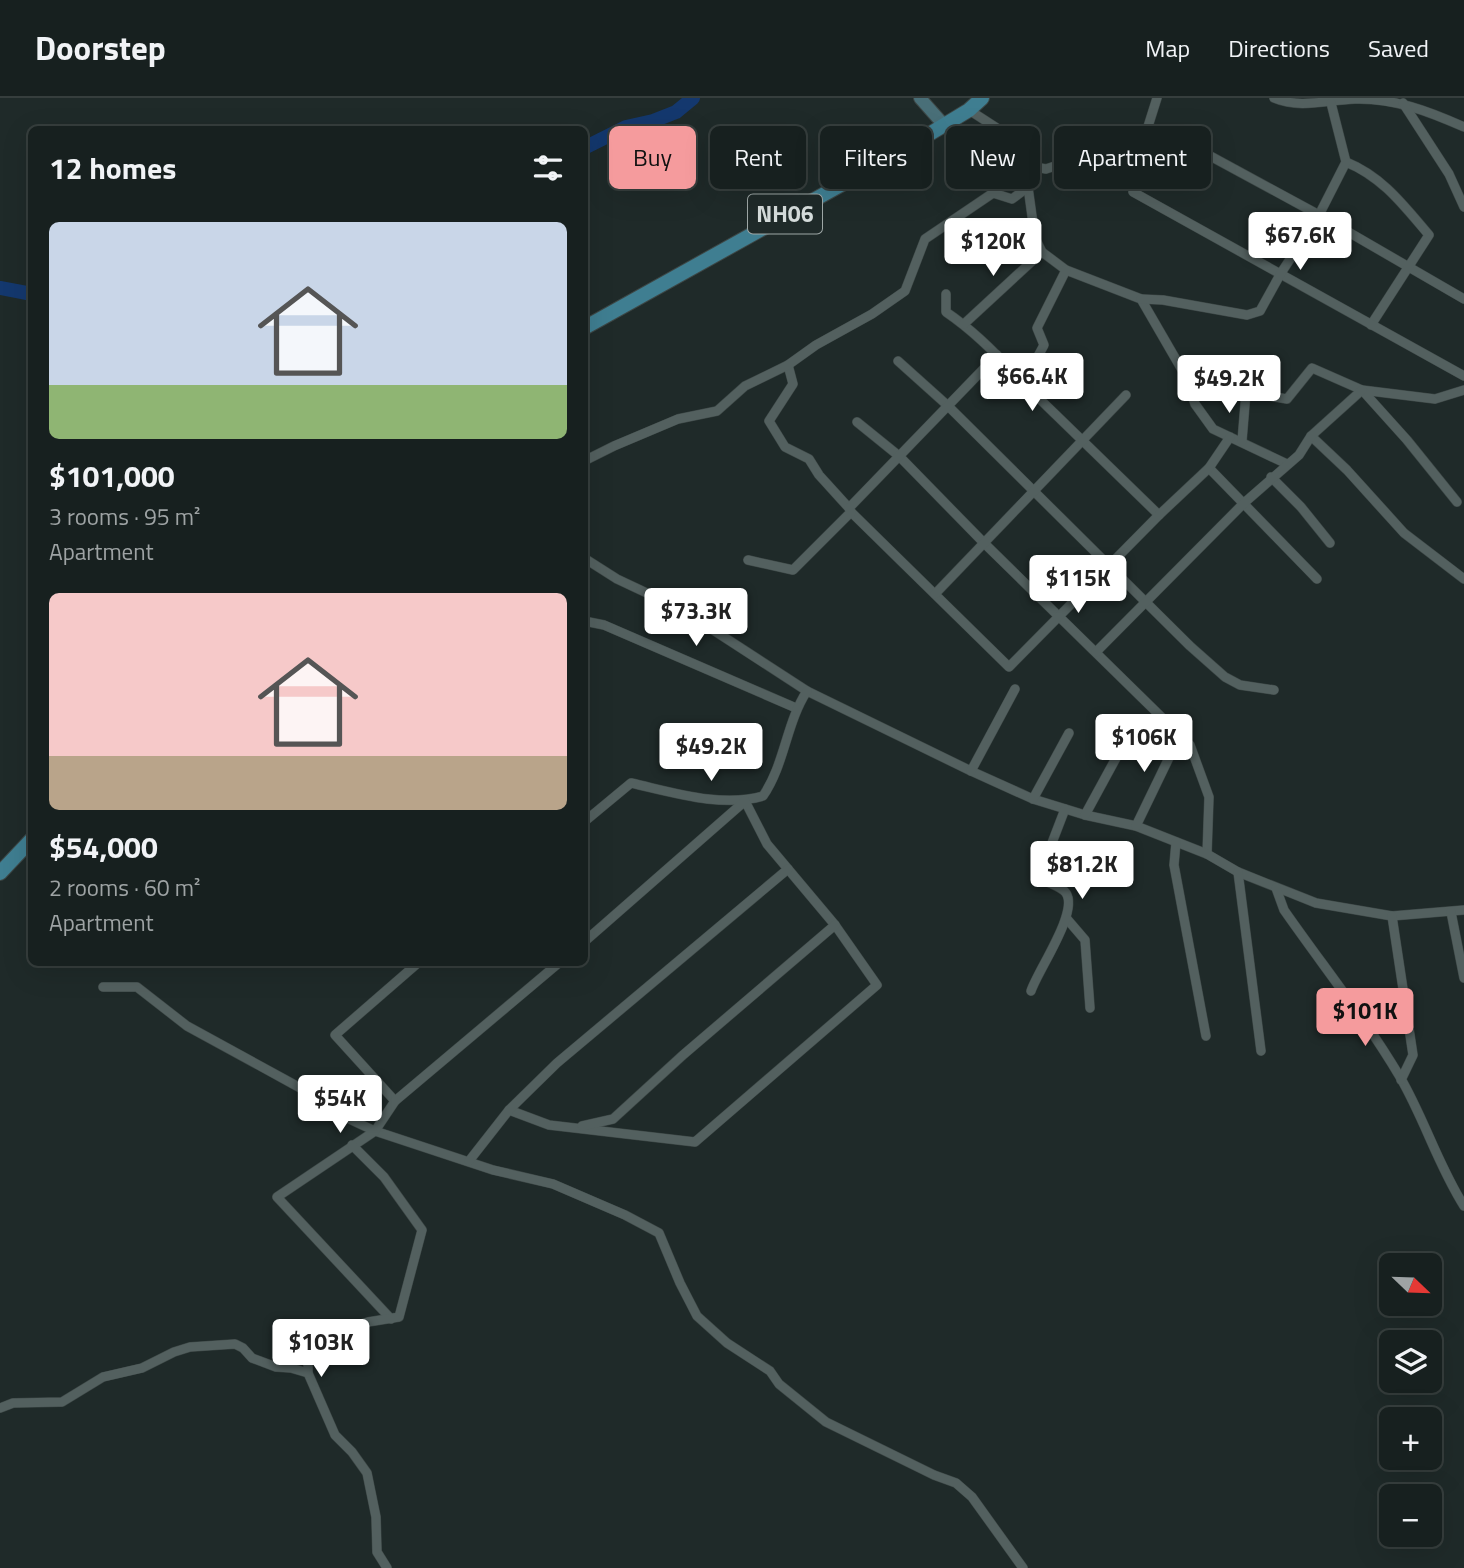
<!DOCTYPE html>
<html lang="en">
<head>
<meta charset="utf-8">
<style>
  body { margin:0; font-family:"Titillium Web",sans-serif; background:#242d2c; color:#f1f3f6; height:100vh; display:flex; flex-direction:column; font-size:26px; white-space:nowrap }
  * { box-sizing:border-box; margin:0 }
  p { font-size:23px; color:#9ea3a4 }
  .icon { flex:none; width:38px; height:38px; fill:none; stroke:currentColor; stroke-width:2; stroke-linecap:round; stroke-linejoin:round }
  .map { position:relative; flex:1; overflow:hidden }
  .sheet { position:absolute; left:28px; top:28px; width:560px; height:840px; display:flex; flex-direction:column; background:#17201f; border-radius:10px; box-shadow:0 7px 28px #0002,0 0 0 2px #363e3d }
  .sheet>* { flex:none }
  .guide { position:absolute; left:609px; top:28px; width:665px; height:63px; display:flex; gap:14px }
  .needle { width:46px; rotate:113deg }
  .controls { position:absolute; left:1379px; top:1155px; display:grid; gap:14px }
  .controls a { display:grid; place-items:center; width:63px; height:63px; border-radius:10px; background:#17201f; box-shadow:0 7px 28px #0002,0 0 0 2px #363e3d; font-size:35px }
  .price { position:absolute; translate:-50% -60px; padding:0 16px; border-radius:7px; background:#fff; color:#222; font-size:23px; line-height:46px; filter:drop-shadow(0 2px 4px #0008) }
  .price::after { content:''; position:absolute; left:50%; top:42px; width:21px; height:16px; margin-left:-10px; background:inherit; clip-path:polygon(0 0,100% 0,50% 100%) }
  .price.current { background:#f59b9d; color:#111 }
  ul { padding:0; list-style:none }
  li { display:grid; align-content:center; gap:14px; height:371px; padding:0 21px }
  li span { display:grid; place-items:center; height:217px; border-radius:10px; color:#555 }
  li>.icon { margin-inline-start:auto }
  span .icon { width:126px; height:126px; fill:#fffc; stroke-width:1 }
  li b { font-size:30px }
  h2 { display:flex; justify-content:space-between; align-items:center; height:84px; padding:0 21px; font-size:30px }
  .tag { padding:0 24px; border-radius:10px; background:#17201f; box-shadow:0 7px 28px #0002,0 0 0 2px #363e3d; font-size:24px; line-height:63px }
  .tag.current { background:#f59b9d; color:#111 }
  header { display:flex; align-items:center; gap:42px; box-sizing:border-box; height:98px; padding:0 35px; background:#17201f; border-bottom:2px solid #363e3d }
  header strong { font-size:33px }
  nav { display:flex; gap:38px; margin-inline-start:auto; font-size:24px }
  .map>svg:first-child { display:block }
</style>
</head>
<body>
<header>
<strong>Doorstep</strong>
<nav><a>Map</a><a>Directions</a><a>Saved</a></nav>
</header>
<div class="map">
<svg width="1464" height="1470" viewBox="0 0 1464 1470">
  <rect width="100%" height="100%" fill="#1f2a29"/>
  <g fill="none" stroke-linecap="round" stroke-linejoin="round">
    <g stroke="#14386e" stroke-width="14">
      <path d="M 584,50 L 626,29 L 653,23 L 676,14 L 693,0"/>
      <path d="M 0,190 L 32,196"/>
    </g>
    <defs>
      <g id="street">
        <path d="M 1274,0 C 1299,11 1328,2 1355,1 C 1394,0 1428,13 1464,29"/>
        <path d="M 1403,5 L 1449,76 L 1464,109"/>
        <path d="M 969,12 L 1017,43 L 1035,69 L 1028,89 L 1035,140 L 1042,154 L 1066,172 L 1141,201 L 1185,277 L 1195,306 L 1213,331 L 1287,366"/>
        <path d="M 1190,47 L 1319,117 L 1464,201"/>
        <path d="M 1346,64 C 1383,79 1404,108 1429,137 L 1371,227"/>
        <path d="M 1035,69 L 1046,71 L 1145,38 L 1157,0"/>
        <path d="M 1133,94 L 1464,278"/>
        <path d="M 946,196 L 946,214 C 974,233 997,256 1019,281 L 1159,417"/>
        <path d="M 1141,201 L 1163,202 L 1247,217 L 1260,213 L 1281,175 L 1319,117 L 1346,64 L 1331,5"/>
        <path d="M 964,226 L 1042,154"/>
        <path d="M 898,263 L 947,307 L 1190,548 L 1225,579 L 1240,587 L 1274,592"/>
        <path d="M 788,267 L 793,286 L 769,323 L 785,349 L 809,361 L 819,377 L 849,410"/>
        <path d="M 1023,286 L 1044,247 L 1037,230 L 1066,172"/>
        <path d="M 1233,292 L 1287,301 L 1312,270 L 1362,292 L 1435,301 L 1464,292"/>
        <path d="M 1362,292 L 1407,342 L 1457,404"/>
        <path d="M 857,324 L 899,358 L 984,445 L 1190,647 L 1209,699 L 1207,756"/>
        <path d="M 1311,338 L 1347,372 L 1404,435 L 1464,481"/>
        <path d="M 1242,343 L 1246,294"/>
        <path d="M 584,363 L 614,348 L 678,321 L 717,313 L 745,288 L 788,267 L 816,247 L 872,216 L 905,193 L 925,141 L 993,95 L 1012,101 L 1028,89"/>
        <path d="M 1209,370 L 1317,481"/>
        <path d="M 1271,379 L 1301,409 L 1330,445"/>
        <path d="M 851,414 L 1009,569 L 1159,417 L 1209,370 L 1230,339"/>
        <path d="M 584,460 L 617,481 L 651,497 L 707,528 L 807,593 L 971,673 L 1033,701 L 1085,717 L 1136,728 L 1207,756 L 1238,774 L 1316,805 L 1392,818 L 1464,812"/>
        <path d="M 748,462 L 793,472 L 851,414 L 849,410 L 997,257"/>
        <path d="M 935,496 L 1126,297"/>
        <path d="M 584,523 L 604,527 L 796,610"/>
        <path d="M 1096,554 L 1244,405 L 1299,357 L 1311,338 L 1362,292"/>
        <path d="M 971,673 L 1015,591"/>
        <path d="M 1033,701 L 1069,635"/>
        <path d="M 1085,717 L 1134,627"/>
        <path d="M 584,724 L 631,685 C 672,694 721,710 763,698 C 785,666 786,625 807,593"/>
        <path d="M 1136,728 L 1180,637"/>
        <path d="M 1176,744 L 1174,767 L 1206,938"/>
        <path d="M 1238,774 L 1261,953"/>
        <path d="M 1276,790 L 1284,812 C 1323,868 1365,920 1400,979 C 1424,1020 1438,1067 1464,1108"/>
        <path d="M 1451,814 L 1464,880"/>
        <path d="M 1392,818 L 1413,957 L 1401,982"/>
        <path d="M 1067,821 L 1085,842 L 1090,910"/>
        <path d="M 103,889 L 137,889 L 187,928 L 304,992 L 347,1020 L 375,1033 L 493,1072 L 553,1086 L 625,1117 L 659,1135 L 680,1185 L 697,1218 L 727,1245 L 770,1273 L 779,1286 L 826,1324 L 934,1377 L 956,1385 L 972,1399 L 1023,1470"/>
        <path d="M 1031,893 C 1038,872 1079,814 1066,795 C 1062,789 1048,785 1041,781 L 1040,776 L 1065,711"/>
        <path d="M 395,1003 L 335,937 L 419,864"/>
        <path d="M 509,1012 L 549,1027 L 695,1044 L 877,887 L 835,827 L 767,746 L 745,703 L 584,844"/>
        <path d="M 582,1028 L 613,1021 L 683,957 L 835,827"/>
        <path d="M 469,1063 L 509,1012 L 557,965 L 788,771"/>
        <path d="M 391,1221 L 277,1099 L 375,1033 L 395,1003 L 560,864"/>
        <path d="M 308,1275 L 335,1337 L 352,1354 L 367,1375 L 376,1419 L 377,1454 L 387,1470"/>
        <path d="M 0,1310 L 13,1305 L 62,1304 L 103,1279 L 142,1270 L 174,1254 L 190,1249 L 235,1246 L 243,1250 L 252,1260 L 276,1269 L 291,1270 L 308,1275 L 308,1249 L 323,1238 L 368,1224 L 399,1219 L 422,1132 L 384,1079 L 352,1047"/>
      </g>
      <path id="secondary" d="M 920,0 L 943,26"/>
      <g id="primary">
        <path d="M 584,230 L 898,55 L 969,12 L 982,0"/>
        <path d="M 0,775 L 32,741"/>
      </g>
    </defs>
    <use href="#street" stroke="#3d4746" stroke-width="10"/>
    <use href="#secondary" stroke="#3d4746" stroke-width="14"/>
    <use href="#primary" stroke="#3d4746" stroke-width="16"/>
    <use href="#street" stroke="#53605f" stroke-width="9"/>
    <use href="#secondary" stroke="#496f78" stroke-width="12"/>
    <use href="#primary" stroke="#3f7e91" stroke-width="14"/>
  </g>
  <g text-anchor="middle" stroke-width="7" stroke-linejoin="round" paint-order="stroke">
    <rect fill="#1f2a29" stroke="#9ea7a6" stroke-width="2" x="748" y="96.5" width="74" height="39" rx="5"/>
    <g font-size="23" font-weight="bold" fill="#d5dcdb">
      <text x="785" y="124">NH06</text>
    </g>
  </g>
</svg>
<div class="controls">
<a><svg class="needle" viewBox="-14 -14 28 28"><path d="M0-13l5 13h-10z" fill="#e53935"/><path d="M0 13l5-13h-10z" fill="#9ea3a4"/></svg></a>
<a><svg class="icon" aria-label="layers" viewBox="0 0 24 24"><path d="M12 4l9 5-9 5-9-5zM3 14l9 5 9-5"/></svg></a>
<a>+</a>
<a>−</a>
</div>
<b class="price" style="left:1300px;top:174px">$67.6K</b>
<b class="price" style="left:993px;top:180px">$120K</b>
<b class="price" style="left:1032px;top:315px">$66.4K</b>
<b class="price" style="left:1229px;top:317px">$49.2K</b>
<b class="price" style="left:1078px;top:517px">$115K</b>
<b class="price" style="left:696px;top:550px">$73.3K</b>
<b class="price" style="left:1144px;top:676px">$106K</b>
<b class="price" style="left:711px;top:685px">$49.2K</b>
<b class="price" style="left:1082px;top:803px">$81.2K</b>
<b class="price current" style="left:1365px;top:950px">$101K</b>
<b class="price" style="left:340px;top:1037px">$54K</b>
<b class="price" style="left:321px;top:1281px">$103K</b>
<div class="guide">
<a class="tag current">Buy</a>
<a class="tag">Rent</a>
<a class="tag">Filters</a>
<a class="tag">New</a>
<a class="tag">Apartment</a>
</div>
<section class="sheet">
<h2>12 homes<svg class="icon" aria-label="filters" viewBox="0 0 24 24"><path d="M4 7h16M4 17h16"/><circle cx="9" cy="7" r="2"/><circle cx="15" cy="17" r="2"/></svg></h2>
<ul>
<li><span style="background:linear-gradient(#c9d6e8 75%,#8fb573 0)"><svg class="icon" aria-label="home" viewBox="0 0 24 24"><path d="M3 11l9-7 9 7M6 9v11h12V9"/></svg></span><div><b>$101,000</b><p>3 rooms · 95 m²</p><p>Apartment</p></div></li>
<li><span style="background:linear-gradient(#f6c9c9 75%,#b9a48a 0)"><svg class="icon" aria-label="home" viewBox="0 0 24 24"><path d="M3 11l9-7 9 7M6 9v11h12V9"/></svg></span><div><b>$54,000</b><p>2 rooms · 60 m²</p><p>Apartment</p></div></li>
</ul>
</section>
</div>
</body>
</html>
